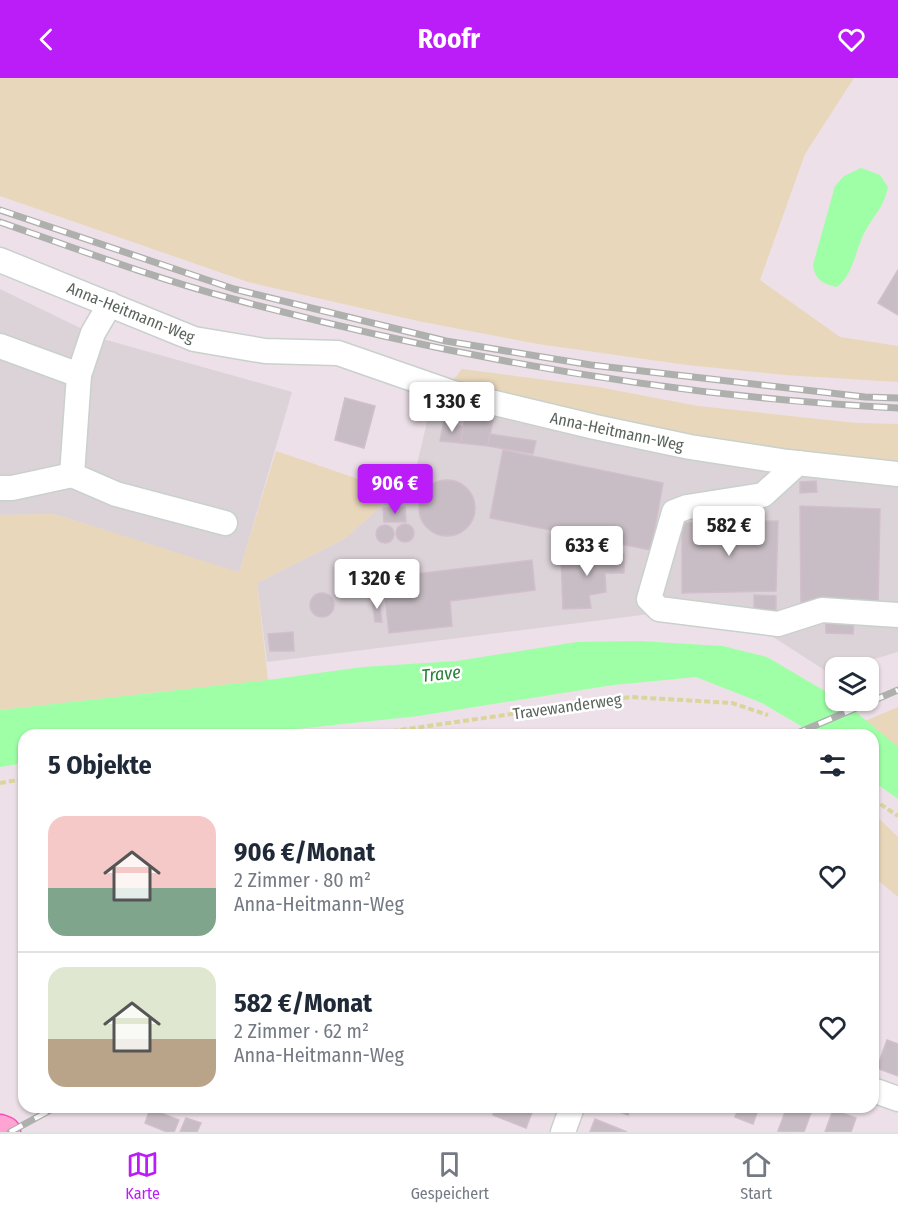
<!DOCTYPE html>
<html lang="de">
<head>
<meta charset="utf-8">
<style>
  body { margin:0; font-family:"Fira Sans Condensed",sans-serif; background:#f2f2f3; color:#1f2937; height:100vh; display:flex; flex-direction:column; font-size:22px; white-space:nowrap }
  * { box-sizing:border-box; margin:0 }
  p { font-size:20px; color:#747a83 }
  .icon { flex:none; width:33px; height:33px; fill:none; stroke:currentColor; stroke-width:2; stroke-linecap:round; stroke-linejoin:round }
  .map { position:relative; flex:1; overflow:hidden }
  .panel { position:absolute; left:18px; top:651px; width:861px; height:384px; display:flex; flex-direction:column; background:#fff; border-radius:18px; box-shadow:0 2px 4px #0004 }
  .panel>* { flex:none }
  .buttons { position:absolute; left:825px; top:579px; display:grid; gap:12px }
  .buttons a { display:grid; place-items:center; width:54px; height:54px; border-radius:12px; background:#fff; box-shadow:0 2px 4px #0004; font-size:30px }
  .price { position:absolute; translate:-50% -51px; padding:0 14px; border-radius:6px; background:#fff; color:#222; font-size:20px; line-height:39px; filter:drop-shadow(0 2px 3px #0008) }
  .price::after { content:''; position:absolute; left:50%; top:36px; width:18px; height:14px; margin-left:-9px; background:inherit; clip-path:polygon(0 0,100% 0,50% 100%) }
  .price.active { background:#ba1df7; color:#fff }
  ul { padding:0; list-style:none }
  li { display:flex; align-items:center; gap:18px; height:150px; padding:0 30px }
  li+li { border-top:2px solid #e0e1e3 }
  li span { display:grid; place-items:center; flex:none; width:168px; height:120px; border-radius:18px; color:#555 }
  li>.icon { margin-inline-start:auto }
  span .icon { width:72px; height:72px; fill:#fffc; stroke-width:1 }
  li b { font-size:26px }
  h2 { display:flex; justify-content:space-between; align-items:center; height:72px; padding:0 30px; font-size:26px }
  header { display:flex; justify-content:space-between; align-items:center; height:78px; padding:0 30px; background:#ba1df7; color:#fff; font-size:27px; font-weight:700 }
  .dock { display:flex; justify-content:space-around; align-items:center; height:84px; border-top:2px solid #e0e1e3; background:#fff; font-size:16px; color:#747a83 }
  .dock a { display:grid; justify-items:center; gap:3px }
  .dock .active { color:#ba1df7 }
  .map>svg:first-child { display:block }
</style>
</head>
<body>
<header><svg class="icon" aria-label="back" viewBox="0 0 24 24"><path d="M15 5l-7 7 7 7"/></svg>Roofr<svg class="icon" aria-label="heart" viewBox="0 0 24 24"><path d="M12 20l-8-8c-3-5 5-10 8-4 3-6 11-1 8 4z"/></svg></header>
<div class="map">
<svg width="898" height="1054" viewBox="0 0 898 1054">
  <rect width="100%" height="100%" fill="#ede0e8"/>
  <g fill="#dcd3d8">
    <path d="M 0,211 L 103,261 L 292,314 L 239,495 L 54,436 L 0,437 Z"/>
    <path d="M 434,314 L 898,406 L 898,574 L 847,589 L 836,590 L 835,593 L 829,595 L 761,551 L 650,536 L 267,584 L 257,505 L 344,461 L 414,399 Z"/>
  </g>
  <g fill="#e8d7ba">
    <path d="M 0,0 L 854,0 L 805,76 L 760,202 L 840,259 L 898,268 L 898,304 L 785,297 L 687,287 L 538,266 L 418,243 L 248,204 L 0,118 Z"/>
    <path d="M 462,291 L 598,309 L 698,328 L 856,345 L 898,346 L 898,386 L 695,362 L 450,306 Z"/>
    <path d="M 276,373 L 397,414 L 344,461 L 257,505 L 268,602 L 0,632 L 0,437 L 54,436 L 239,494 Z"/>
    <path d="M 898,629 L 898,669 L 865,643 Z"/>
    <path d="M 873,735 L 898,759 L 898,819 L 873,798 Z"/>
  </g>
  <g fill="#9effa6">
    <path d="M 861,90 L 880,97 L 888,109 C 883,130 877,133 867,150 C 855,169 855,195 837,209 C 823,206 815,202 813,187 L 835,108 L 844,98 Z"/>
    <path d="M 639,563 L 723,568 L 767,579 L 835,619 L 836,622 L 845,625 L 898,669 L 898,721 L 873,703 L 873,657 L 816,657 L 762,625 L 696,599 L 613,607 L 418,638 L 240,657 L 24,657 L 24,685 L 0,689 L 0,632 L 268,602 L 363,589 L 457,583 L 577,564 Z"/>
  </g>
  <g fill="#c8bdc4" stroke="#d2becc" stroke-width="1.5">
    <path d="M 898,192 L 898,237 L 878,225 Z"/>
    <path d="M 345,320 L 375,328 L 364,370 L 335,362 Z"/>
    <path d="M 465,337 L 493,342 L 488,368 L 461,365 Z"/>
    <path d="M 444,342 L 463,349 L 461,365 L 440,363 Z"/>
    <path d="M 490,356 L 536,363 L 533,376 L 488,368 Z"/>
    <path d="M 503,372 L 663,405 L 651,472 L 490,440 Z"/>
    <circle cx="447" cy="430" r="28"/>
    <path d="M 816,403 L 817,414 L 800,415 L 800,404 Z"/>
    <path d="M 800,428 L 880,431 L 878,527 L 801,527 Z"/>
    <path d="M 405,429 L 406,444 L 384,444 L 383,430 Z"/>
    <path d="M 778,443 L 776,513 L 682,515 L 682,445 Z"/>
    <circle cx="405" cy="455" r="9"/>
    <circle cx="385" cy="456" r="9"/>
    <path d="M 624,476 L 624,495 L 605,495 L 606,514 L 589,517 L 591,530 L 563,531 L 561,478 Z"/>
    <path d="M 532,482 L 535,512 L 450,523 L 452,548 L 389,555 L 383,500 Z"/>
    <circle cx="322" cy="527" r="12"/>
    <path d="M 754,517 L 776,518 L 776,537 L 754,536 Z"/>
    <path d="M 378,518 L 382,544 L 375,544 L 372,520 Z"/>
    <path d="M 825,537 L 854,537 L 853,556 L 826,555 Z"/>
    <path d="M 293,554 L 294,573 L 270,573 L 268,556 Z"/>
    <path d="M 887,962 L 898,966 L 898,998 L 877,990 Z"/>
    <path d="M 496,1029 L 534,1029 L 526,1050 L 493,1037 Z"/>
    <path d="M 607,1029 L 631,1029 L 628,1037 Z"/>
    <path d="M 739,1029 L 759,1029 L 753,1046 L 735,1039 Z"/>
    <path d="M 787,1029 L 813,1029 L 804,1054 L 778,1053 Z"/>
    <path d="M 150,1031 L 179,1042 L 174,1054 L 167,1054 L 145,1045 Z"/>
    <path d="M 833,1032 L 856,1040 L 851,1054 L 825,1054 Z"/>
    <path d="M 186,1040 L 201,1045 L 197,1054 L 180,1054 Z"/>
    <path d="M 595,1041 L 627,1054 L 590,1054 Z"/>
  </g>
  <g fill="none" stroke-linecap="round" stroke-linejoin="round">
    <defs>
      <g id="minor">
        <path d="M 0,182 L 194,261 L 265,273 L 338,275 L 453,315 L 595,349 L 690,369 L 788,384 L 898,396"/>
        <path d="M 0,268 L 79,297"/>
        <path d="M 798,385 L 763,417 L 687,429 L 674,434 L 649,521 L 659,531 L 778,546 L 822,532 L 898,537"/>
        <path d="M 72,397 L 79,297 L 93,255 L 110,226"/>
        <path d="M 0,410 L 12,410 L 72,397 L 116,416 L 225,445"/>
        <path d="M 873,1012 L 898,1021"/>
        <path d="M 563,1054 L 572,1029"/>
      </g>
      <path id="major" d="M 0,1052 L 5,1054"/>
    </defs>
    <use href="#minor" stroke="#c9d1cc" stroke-width="27"/>
    <use href="#major" stroke="#fd4abb" stroke-width="33"/>
    <g stroke="#dbd59c" stroke-width="4" stroke-dasharray="6 3" stroke-linecap="butt">
      <path d="M 365,657 L 631,619 L 732,625 L 768,637"/>
      <path d="M 0,705 L 24,701"/>
      <path d="M 873,721 L 898,738"/>
    </g>
    <use href="#minor" stroke="#fff" stroke-width="24"/>
    <use href="#major" stroke="#ffa3d3" stroke-width="30"/>
    <defs>
      <g id="rail">
        <path d="M 0,132 L 234,211 L 446,263 L 591,287 L 865,319 L 898,320"/>
        <path d="M 0,144 C 77,171 154,200 233,221 C 450,279 674,319 898,330"/>
        <path d="M 793,657 L 898,612"/>
        <path d="M 10,1054 L 56,1029"/>
      </g>
    </defs>
    <use href="#rail" stroke="#aeb0ae" stroke-width="7"/>
    <use href="#rail" stroke="#fff" stroke-width="4.5" stroke-dasharray="14" stroke-linecap="butt"/>
  </g>
  <g text-anchor="middle" stroke-width="5" stroke-linejoin="round" paint-order="stroke">
    <g font-size="16" fill="#59635b" stroke="#fff">
      <text transform="translate(131 234) rotate(22)" y="6">Anna-Heitmann-Weg</text>
      <text transform="translate(617 353) rotate(12)" y="6">Anna-Heitmann-Weg</text>
      <text transform="translate(567 628) rotate(-8)" y="6">Travewanderweg</text>
    </g>
    <g font-size="18" font-style="italic" fill="#288136" stroke="#fff">
      <text transform="translate(441 596) rotate(-6)" y="6">Trave</text>
    </g>
  </g>
</svg>
<div class="buttons">
<a><svg class="icon" aria-label="layers" viewBox="0 0 24 24"><path d="M12 4l9 5-9 5-9-5zM3 14l9 5 9-5"/></svg></a>
</div>
<b class="price" style="left:452px;top:355px">1 330 €</b>
<b class="price active" style="left:395px;top:437px">906 €</b>
<b class="price" style="left:729px;top:479px">582 €</b>
<b class="price" style="left:587px;top:499px">633 €</b>
<b class="price" style="left:377px;top:532px">1 320 €</b>
<section class="panel">
<h2>5 Objekte<svg class="icon" aria-label="filters" viewBox="0 0 24 24"><path d="M4 7h16M4 17h16"/><circle cx="9" cy="7" r="2"/><circle cx="15" cy="17" r="2"/></svg></h2>
<ul>
<li><span style="background:linear-gradient(#f6c9c9 60%,#7fa58c 0)"><svg class="icon" aria-label="home" viewBox="0 0 24 24"><path d="M3 11l9-7 9 7M6 9v11h12V9"/></svg></span><div><b>906 €/Monat</b><p>2 Zimmer · 80 m²</p><p>Anna-Heitmann-Weg</p></div><svg class="icon" aria-label="heart" viewBox="0 0 24 24"><path d="M12 20l-8-8c-3-5 5-10 8-4 3-6 11-1 8 4z"/></svg></li>
<li><span style="background:linear-gradient(#dfe7d0 60%,#b9a48a 0)"><svg class="icon" aria-label="home" viewBox="0 0 24 24"><path d="M3 11l9-7 9 7M6 9v11h12V9"/></svg></span><div><b>582 €/Monat</b><p>2 Zimmer · 62 m²</p><p>Anna-Heitmann-Weg</p></div><svg class="icon" aria-label="heart" viewBox="0 0 24 24"><path d="M12 20l-8-8c-3-5 5-10 8-4 3-6 11-1 8 4z"/></svg></li>
</ul>
</section>
</div>
<nav class="dock">
<a class="active"><svg class="icon" aria-label="map" viewBox="0 0 24 24"><path d="M3 6l6-2 6 2 6-2v14l-6 2-6-2-6 2zM9 4v14M15 6v14"/></svg>Karte</a>
<a><svg class="icon" aria-label="saved" viewBox="0 0 24 24"><path d="M7 4h10v16l-5-4-5 4z"/></svg>Gespeichert</a>
<a><svg class="icon" aria-label="home" viewBox="0 0 24 24"><path d="M3 11l9-7 9 7M6 9v11h12V9"/></svg>Start</a>
</nav>
</body>
</html>
